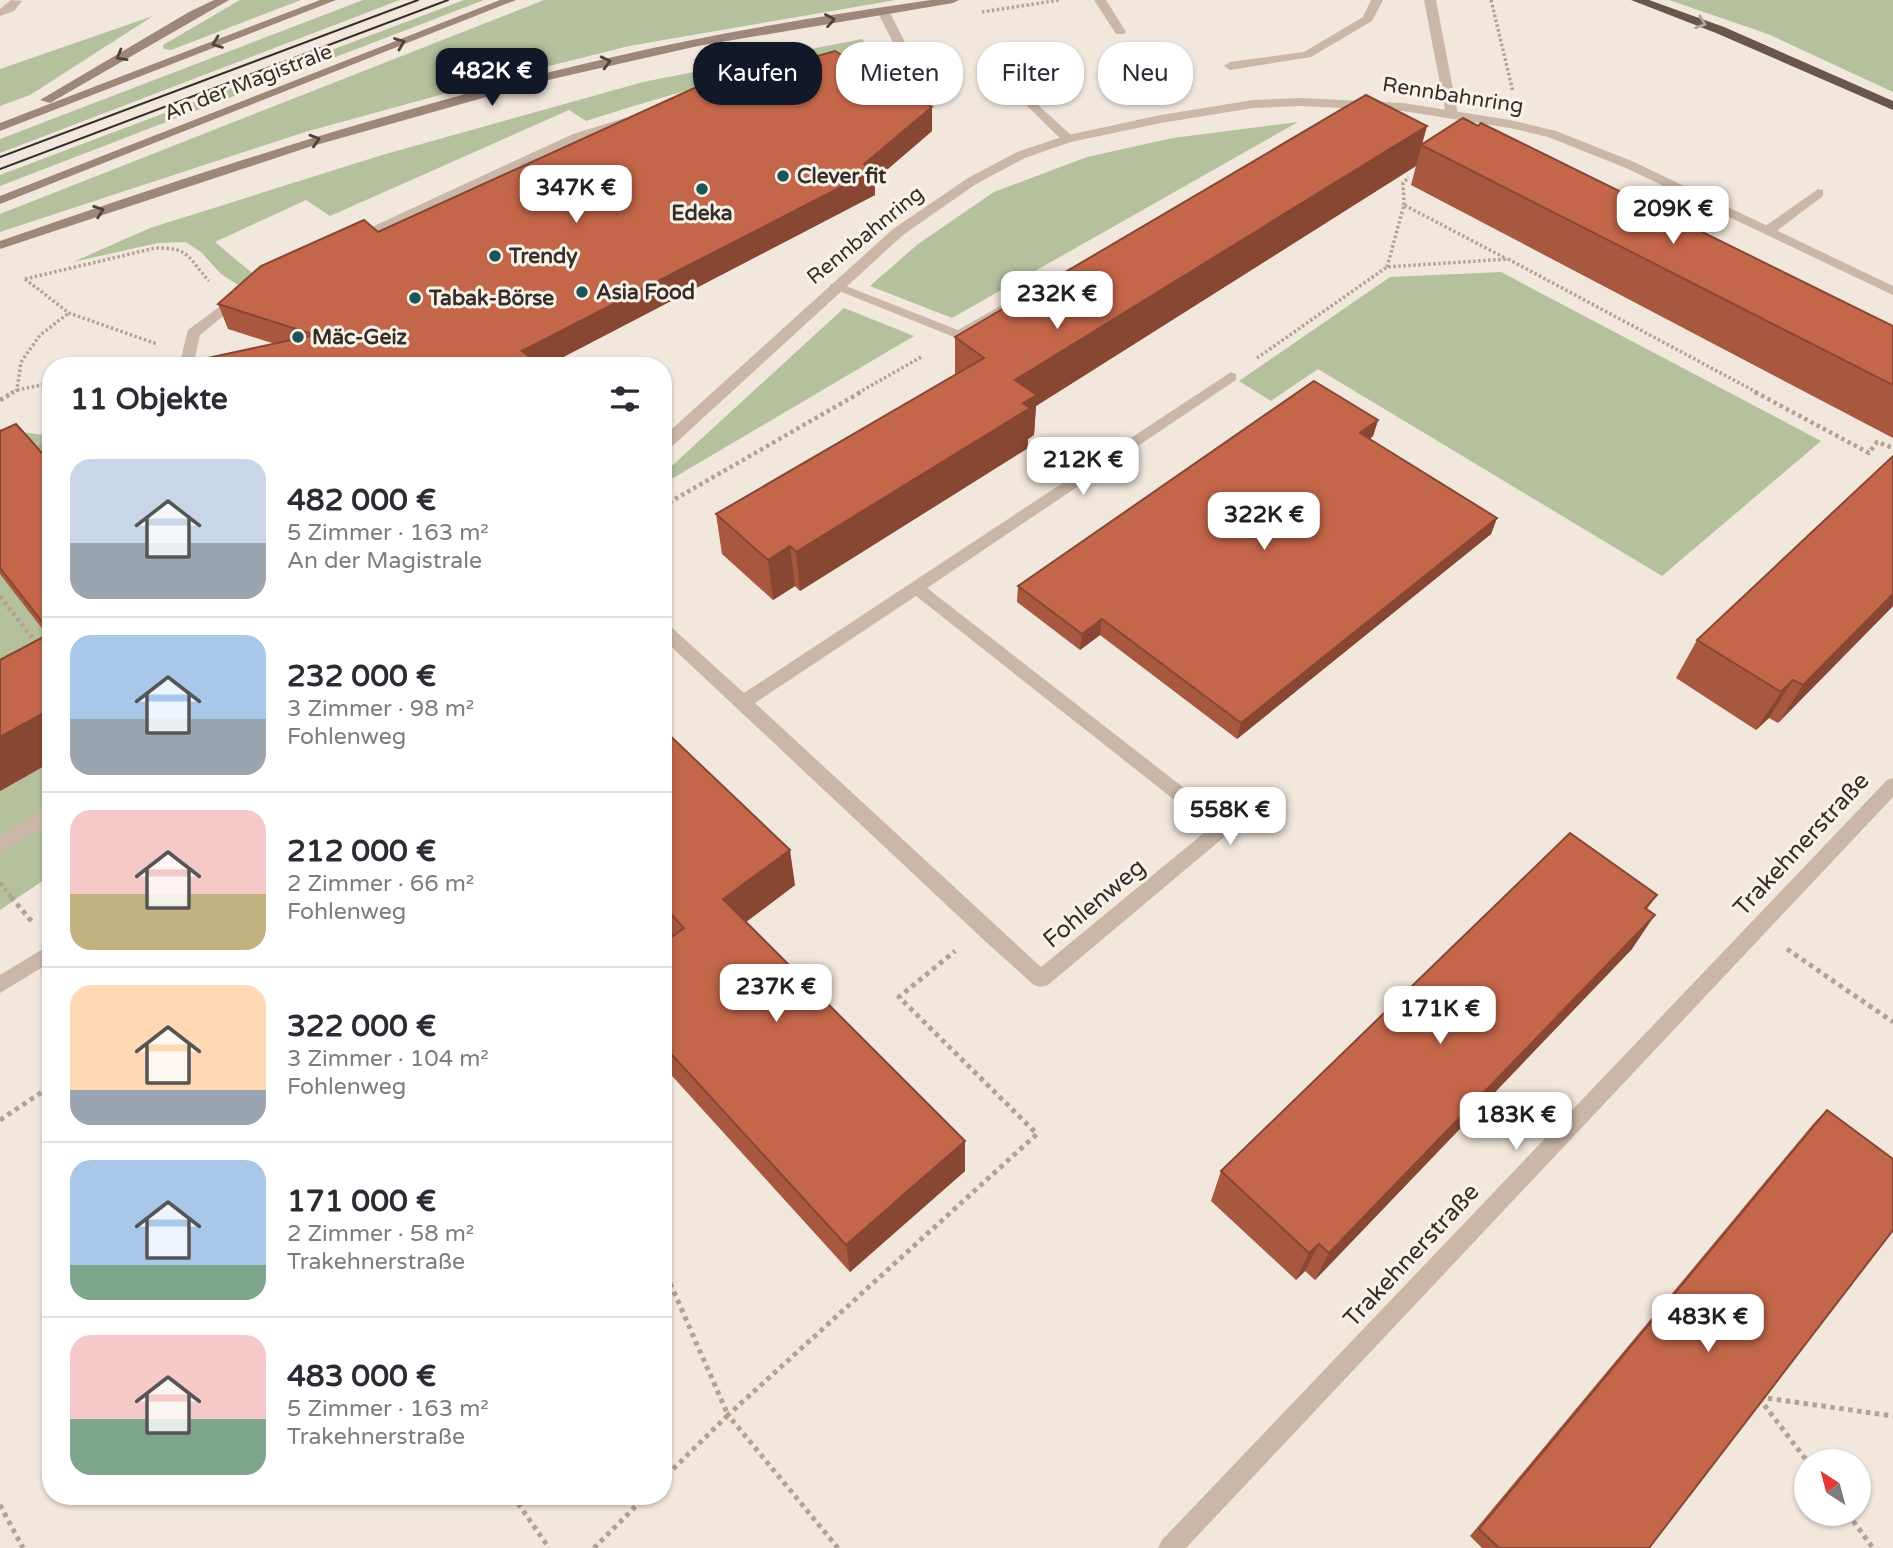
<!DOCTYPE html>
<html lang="de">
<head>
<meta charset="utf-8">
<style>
  body { margin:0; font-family:"Varela Round",sans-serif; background:#f7f7f7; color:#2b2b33; height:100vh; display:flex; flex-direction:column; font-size:26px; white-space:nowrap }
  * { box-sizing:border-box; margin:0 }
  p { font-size:23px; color:#7c7c81 }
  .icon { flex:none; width:38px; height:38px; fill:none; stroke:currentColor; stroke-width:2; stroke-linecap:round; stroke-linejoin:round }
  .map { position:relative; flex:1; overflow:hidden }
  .details { position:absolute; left:42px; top:357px; width:630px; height:1148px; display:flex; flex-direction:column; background:#fff; border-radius:28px; box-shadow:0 2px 5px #0004 }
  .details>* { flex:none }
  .guide { position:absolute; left:693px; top:42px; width:665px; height:63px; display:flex; gap:14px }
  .needle { width:46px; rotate:324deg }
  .controls { position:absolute; left:1794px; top:1449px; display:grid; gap:14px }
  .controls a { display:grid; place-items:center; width:77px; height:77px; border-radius:50%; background:#fff; box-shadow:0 2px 5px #0004; font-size:35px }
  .price { position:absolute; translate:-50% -60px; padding:0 16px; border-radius:14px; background:#fff; color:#222; font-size:23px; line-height:46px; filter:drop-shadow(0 2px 4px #0008) }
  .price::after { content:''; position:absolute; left:50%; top:42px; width:21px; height:16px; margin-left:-10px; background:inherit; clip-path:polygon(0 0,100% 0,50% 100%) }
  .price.selected { background:#111827; color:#fff }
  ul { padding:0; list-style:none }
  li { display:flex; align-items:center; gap:21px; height:175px; padding:0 28px }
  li+li { border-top:2px solid #e1e1e2 }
  li span { display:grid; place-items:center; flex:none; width:196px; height:140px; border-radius:21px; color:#555 }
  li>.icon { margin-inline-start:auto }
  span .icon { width:84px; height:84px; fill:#fffc; stroke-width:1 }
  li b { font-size:30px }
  h2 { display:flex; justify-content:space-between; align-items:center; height:84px; padding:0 28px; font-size:30px }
  .pill { padding:0 24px; border-radius:28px; background:#fff; box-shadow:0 2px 5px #0004; font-size:24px; line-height:63px }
  .pill.selected { background:#111827; color:#fff }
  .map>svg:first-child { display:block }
</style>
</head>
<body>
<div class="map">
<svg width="1893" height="1548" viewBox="0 0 1893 1548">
  <rect width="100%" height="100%" fill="#f2e7dc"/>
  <g fill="#b5c09d">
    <path d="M 240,0 L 301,0 L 171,50 L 164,49 L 163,45 Z"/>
    <path d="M 363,0 L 400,0 L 0,153 L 0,139 Z"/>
    <path d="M 464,0 L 484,0 L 0,186 L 0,175 Z"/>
    <path d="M 544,0 L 896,0 L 629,46 L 513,75 L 305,132 L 0,232 L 0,214 Z"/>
    <path d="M 1669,0 L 1893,0 L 1893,92 L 1768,34 Z"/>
    <path d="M 153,16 L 30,95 L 0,106 L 0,69 Z"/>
    <path d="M 862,39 L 870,49 C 774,67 679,90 586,121 L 569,110 L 330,216 L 306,200 L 215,242 L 252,273 L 238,285 L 221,274 L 201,252 L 186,242 L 158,243 L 73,262 L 150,228 L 382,155 L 643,82 Z"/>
    <path d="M 1298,122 L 952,318 L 870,286 L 918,244 L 994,192 L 1087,157 L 1173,138 Z"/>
    <path d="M 1501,272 L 1821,441 L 1662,576 L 1318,369 L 1271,401 L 1239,381 L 1390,277 Z"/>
    <path d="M 844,308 L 914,336 L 663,484 L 663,474 Z"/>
    <path d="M 0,429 L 51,436 L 51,875 L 0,910 Z"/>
  </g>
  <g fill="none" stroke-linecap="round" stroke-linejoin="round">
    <g stroke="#b5a193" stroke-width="3.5" stroke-dasharray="2.5 2.5" stroke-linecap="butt">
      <path d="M 1491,0 L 1513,92"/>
      <path d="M 982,12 L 1060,0"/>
      <path d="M 1404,205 L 1403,183 L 1409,177"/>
      <path d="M 1387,267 L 1404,205 L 1507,259"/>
      <path d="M 25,279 L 155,248 C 190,247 188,258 209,281"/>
      <path d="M 25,279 L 69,313 L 157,344"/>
      <path d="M 1257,358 L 1387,267 L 1508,259 L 1758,393"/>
      <path d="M 135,366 L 153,362"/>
      <path d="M 17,390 L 51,383"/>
      <path d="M 11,393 L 17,390 L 21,362 L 40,335 L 69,313"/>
      <path d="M 858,393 L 923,356"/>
    </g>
    <g stroke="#b5a193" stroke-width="4.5" stroke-dasharray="3.5 3.5" stroke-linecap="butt">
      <path d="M 1755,392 L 1869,453 L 1877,442 L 1893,448"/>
      <path d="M 0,400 L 14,392"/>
      <path d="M 32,446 L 51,447"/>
      <path d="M 663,506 L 861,392"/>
      <path d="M 0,596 L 37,644"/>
      <path d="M 0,883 L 13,899"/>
    </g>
    <g stroke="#b5a193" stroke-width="5" stroke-dasharray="4.5 4.5" stroke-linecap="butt">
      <path d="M 11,897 L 33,923"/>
      <path d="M 1787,949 L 1893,1022"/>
      <path d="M 0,1120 L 51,1086"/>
      <path d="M 663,1267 L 728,1415 L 663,1479"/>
      <path d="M 1759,1397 L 1893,1416"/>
      <path d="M 1759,1398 L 1807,1461"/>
      <path d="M 513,1496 L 549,1548"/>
      <path d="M 0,1505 L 23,1548"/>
      <path d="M 1848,1514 L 1873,1548"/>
      <path d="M 594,1548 L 646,1496"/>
      <path d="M 838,1548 L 728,1415 L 1037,1134 L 899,997 L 955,951"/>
    </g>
    <g fill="#cab7a8" fill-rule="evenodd">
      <path d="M 1094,0 L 1106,0 L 1126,32 L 1124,34 L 1116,34 Z"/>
      <path d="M 1371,0 L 1383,0 L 1372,21 L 1311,57 L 1230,70 L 1224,66 L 1230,62 L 1304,52 L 1363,17 Z"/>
      <path d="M 1424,0 L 1436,0 L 1458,115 L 1456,118 L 1446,115 Z"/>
      <path d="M 883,8 L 889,11 L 912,56 L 910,58 L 831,70 L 831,66 L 835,64 L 899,54 L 877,11 Z"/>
      <path d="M 1026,94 L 1072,136 L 1072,142 L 1064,142 L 1022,101 L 1020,98 Z"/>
      <path d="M 625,118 L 631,122 L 629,125 L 581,140 L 360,241 L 355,242 L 348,238 L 573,134 Z"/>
      <path d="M 1818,189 L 1823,190 L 1823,196 L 1774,233 L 1764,233 L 1764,227 Z"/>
      <path d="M 1053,276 L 1060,280 L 1058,283 L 959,339 L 829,287 L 831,284 L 841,284 L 958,330 Z"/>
    </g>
    <g fill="#cab7a8" fill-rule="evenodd">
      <path d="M 11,0 L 22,1 L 14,11 L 0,16 L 0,9 Z"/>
      <path d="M 238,293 L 243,294 L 243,300 L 200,335 L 193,366 L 179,366 L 188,330 Z"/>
    </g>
    <g fill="#cab7a8" fill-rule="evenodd">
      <path d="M 1301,98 L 1403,103 L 1510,120 L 1556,131 L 1634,162 L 1893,286 L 1893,295 L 1626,168 L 1548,137 L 1510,128 L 1403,111 L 1301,106 L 1253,108 L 1161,123 L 1071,142 L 1025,158 L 976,184 L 903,235 L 668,450 L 663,451 L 663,437 L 893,229 L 968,178 L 1017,152 L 1068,135 L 1161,115 L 1253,100 Z"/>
      <path d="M 1231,372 L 1236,374 L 1236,380 L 927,588 L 1229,823 L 1232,828 L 1229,833 L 1048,985 L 1041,987 L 1034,985 L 986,942 L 663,639 L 663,623 L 669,625 L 744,693 ZM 916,596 L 1210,828 L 1041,967 L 755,703 Z"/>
      <path d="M 1893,778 L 1893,797 L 1186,1548 L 1158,1548 L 1162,1540 L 1887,780 Z"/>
      <path d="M 51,805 L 51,822 L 0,853 L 0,836 Z"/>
      <path d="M 51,944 L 51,962 L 0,993 L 0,975 Z"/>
    </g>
    <g fill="#9d867a" fill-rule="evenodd">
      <path d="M 214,0 L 229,0 L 50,103 L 40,100 L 189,12 Z"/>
      <path d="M 320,0 L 336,0 L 0,131 L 0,123 Z"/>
      <path d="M 500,0 L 516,0 L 0,204 L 0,196 Z"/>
      <path d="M 931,0 L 959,0 L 953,3 L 698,46 L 539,82 L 309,147 L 0,249 L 0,241 C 202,171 405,105 613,57 C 718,32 824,16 931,0 Z"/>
    </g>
    <path fill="#68564d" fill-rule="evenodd" d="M 1631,0 L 1649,0 L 1724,27 L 1893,101 L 1893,110 L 1716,33 Z"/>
    <g stroke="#372d28" stroke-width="2">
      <path d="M 0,157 L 418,0"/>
      <path d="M 0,169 L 448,0"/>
    </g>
  </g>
  <g fill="#a8583f">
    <path d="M 732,80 L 932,131 L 875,180 L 875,195 L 546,366 L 275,344 L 228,329 L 218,304 L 378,232 Z"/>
    <path d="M 1427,126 L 1422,144 L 1893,326 L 1893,438 L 1411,185 L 1416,166 L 1036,406 L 1034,435 L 1028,439 L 1028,448 L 800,591 L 795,586 L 773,600 L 722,554 L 716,514 L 955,375 L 955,337 Z"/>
    <path d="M 1378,420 L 1373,436 L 1370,439 L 1497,518 L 1491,534 L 1237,739 L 1100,635 L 1080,650 L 1017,602 L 1018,586 Z"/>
    <path d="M 0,431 L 51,463 L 51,762 L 0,791 L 0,660 L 47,635 L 0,574 Z"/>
    <path d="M 1893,606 L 1778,723 L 1769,718 L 1756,730 L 1676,678 L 1697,640 Z"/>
    <path d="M 663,729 L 795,885 L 746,922 L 965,1141 L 965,1171 L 850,1272 L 663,1066 L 663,943 L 670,938 L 663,932 Z"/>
    <path d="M 1657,895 L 1647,909 L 1632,949 L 1315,1280 L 1305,1271 L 1296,1280 L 1211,1201 L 1221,1171 Z"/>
    <path d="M 1827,1110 L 1649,1548 L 1482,1548 L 1470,1536 L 1814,1123 Z"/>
  </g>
  <g fill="#884733">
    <path d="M 932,107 L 932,131 L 875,180 L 875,195 L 546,366 L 525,366 L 522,351 L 864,164 Z"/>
    <path d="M 1427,126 L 1416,166 L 1036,406 L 1034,435 L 1028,439 L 1028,448 L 800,591 L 796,552 L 1015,380 Z"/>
    <path d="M 1378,420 L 1373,436 L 1355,449 L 1360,433 Z"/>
    <path d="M 1497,518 L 1491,534 L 1237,739 L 1241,723 Z"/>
    <path d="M 790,546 L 795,586 L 773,600 L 768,560 Z"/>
    <path d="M 1893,594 L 1893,606 L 1778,723 L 1803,685 Z"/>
    <path d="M 1102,619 L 1100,635 L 1080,650 L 1082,634 Z"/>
    <path d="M 1793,680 L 1769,718 L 1756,730 L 1781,692 Z"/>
    <path d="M 51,709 L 51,762 L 0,791 L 0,737 Z"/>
    <path d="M 790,850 L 795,885 L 730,934 L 723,899 Z"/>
    <path d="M 1655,915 L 1632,949 L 1315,1280 L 1329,1253 Z"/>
    <path d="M 965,1141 L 965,1171 L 850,1272 L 846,1245 Z"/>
    <path d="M 1319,1244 L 1305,1271 L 1296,1280 L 1309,1253 Z"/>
  </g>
  <g fill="#c36649" stroke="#884733" stroke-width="2">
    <path d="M 835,51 L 932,107 L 864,164 L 874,170 L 522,351 L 540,366 L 189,366 L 189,362 L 315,335 L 218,304 L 261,266 L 364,220 L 378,232 L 712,80 L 726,76 L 732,80 Z"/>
    <path d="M 1366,95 L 1427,126 L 1015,380 L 1037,395 L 1023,403 L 1030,408 L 796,552 L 790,546 L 768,560 L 716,514 L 984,358 L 955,337 Z"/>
    <path d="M 1463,118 L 1478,126 L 1481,123 L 1893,326 L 1893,385 L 1421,145 Z"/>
    <path d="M 1314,381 L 1378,420 L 1360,433 L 1497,518 L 1241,723 L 1102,619 L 1082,634 L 1018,586 Z"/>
    <path d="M 16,424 L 51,463 L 51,709 L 0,737 L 0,660 L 51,633 L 0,568 L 0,431 Z"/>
    <path d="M 1893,456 L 1893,594 L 1803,685 L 1793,680 L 1781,692 L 1697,640 Z"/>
    <path d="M 663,729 L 790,850 L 723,899 L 965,1141 L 846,1245 L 663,1045 L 663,943 L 684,928 L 663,906 Z"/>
    <path d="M 1570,833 L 1657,895 L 1645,908 L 1655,915 L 1329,1253 L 1319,1244 L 1309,1253 L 1221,1171 Z"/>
    <path d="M 1827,1110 L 1893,1159 L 1893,1230 L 1649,1548 L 1499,1548 L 1479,1529 Z"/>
  </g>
  <defs><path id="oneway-chevron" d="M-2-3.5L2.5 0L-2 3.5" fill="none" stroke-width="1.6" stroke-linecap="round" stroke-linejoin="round" transform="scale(1.75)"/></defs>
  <g stroke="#50433c">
    <use href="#oneway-chevron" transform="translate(830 20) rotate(-10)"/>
    <use href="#oneway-chevron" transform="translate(217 43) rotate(159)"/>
    <use href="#oneway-chevron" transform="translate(400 43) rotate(-21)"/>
    <use href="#oneway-chevron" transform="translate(121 56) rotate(150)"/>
    <use href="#oneway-chevron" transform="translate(606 62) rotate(-14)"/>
    <use href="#oneway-chevron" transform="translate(315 140) rotate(-17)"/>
    <use href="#oneway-chevron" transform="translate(99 211) rotate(-19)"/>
  </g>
  <use stroke="#b0a49b" href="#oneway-chevron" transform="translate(1701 23) rotate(20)"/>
  <g fill="#1f5457" stroke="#f9f2e9" stroke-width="2.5">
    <circle cx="783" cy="176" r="7"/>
    <circle cx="702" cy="189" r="7"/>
    <circle cx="495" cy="256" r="7"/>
    <circle cx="582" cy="292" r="7"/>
    <circle cx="415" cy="298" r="7"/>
    <circle cx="298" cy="337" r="7"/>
  </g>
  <g text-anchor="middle" stroke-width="6" stroke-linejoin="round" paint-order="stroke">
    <g font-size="21" fill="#372d28" stroke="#f9f2e9">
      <text transform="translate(248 82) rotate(-21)" y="7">An der Magistrale</text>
      <text transform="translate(1453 95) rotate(9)" y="7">Rennbahnring</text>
      <text transform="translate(865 235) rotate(-39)" y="7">Rennbahnring</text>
    </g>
    <g font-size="21" font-weight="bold" fill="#372d28" stroke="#f9f2e9" text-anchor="start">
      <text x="797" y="183">Clever fit</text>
      <text x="702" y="220" text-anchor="middle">Edeka</text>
      <text x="509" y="263">Trendy</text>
      <text x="596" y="299">Asia Food</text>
      <text x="429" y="305">Tabak-Börse</text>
      <text x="312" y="344">Mäc-Geiz</text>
    </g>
    <g font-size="24" fill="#372d28" stroke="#f9f2e9">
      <text transform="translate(1801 844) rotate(-47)" y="8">Trakehnerstraße</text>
      <text transform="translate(1094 903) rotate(-40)" y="8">Fohlenweg</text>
      <text transform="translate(1411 1255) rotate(-47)" y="8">Trakehnerstraße</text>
    </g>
  </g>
</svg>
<div class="controls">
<a><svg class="needle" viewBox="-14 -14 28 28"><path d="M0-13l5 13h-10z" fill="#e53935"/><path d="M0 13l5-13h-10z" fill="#7c7c81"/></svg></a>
</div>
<b class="price selected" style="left:492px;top:108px">482K €</b>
<b class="price" style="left:576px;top:225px">347K €</b>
<b class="price" style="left:1673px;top:246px">209K €</b>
<b class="price" style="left:1057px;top:331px">232K €</b>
<b class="price" style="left:1083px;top:497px">212K €</b>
<b class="price" style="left:1264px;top:552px">322K €</b>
<b class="price" style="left:1230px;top:847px">558K €</b>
<b class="price" style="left:776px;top:1024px">237K €</b>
<b class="price" style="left:1440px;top:1046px">171K €</b>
<b class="price" style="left:1516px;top:1152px">183K €</b>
<b class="price" style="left:1708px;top:1354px">483K €</b>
<div class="guide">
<a class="pill selected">Kaufen</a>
<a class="pill">Mieten</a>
<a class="pill">Filter</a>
<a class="pill">Neu</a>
</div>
<section class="details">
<h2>11 Objekte<svg class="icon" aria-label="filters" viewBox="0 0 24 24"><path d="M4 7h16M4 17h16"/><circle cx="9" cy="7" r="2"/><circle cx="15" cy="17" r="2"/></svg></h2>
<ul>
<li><span style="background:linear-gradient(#c9d6e8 60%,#9aa5b1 0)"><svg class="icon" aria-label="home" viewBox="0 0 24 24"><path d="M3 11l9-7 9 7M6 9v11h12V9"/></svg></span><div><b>482 000 €</b><p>5 Zimmer · 163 m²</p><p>An der Magistrale</p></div></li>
<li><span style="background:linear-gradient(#a9c7e8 60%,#9aa5b1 0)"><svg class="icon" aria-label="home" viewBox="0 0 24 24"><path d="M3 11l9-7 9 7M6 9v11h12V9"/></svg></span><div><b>232 000 €</b><p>3 Zimmer · 98 m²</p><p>Fohlenweg</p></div></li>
<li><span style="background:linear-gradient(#f6c9c9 60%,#c2b280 0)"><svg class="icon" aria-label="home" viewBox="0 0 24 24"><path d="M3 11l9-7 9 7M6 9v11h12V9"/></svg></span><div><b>212 000 €</b><p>2 Zimmer · 66 m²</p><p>Fohlenweg</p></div></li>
<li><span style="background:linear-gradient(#ffd9b3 75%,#9aa5b1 0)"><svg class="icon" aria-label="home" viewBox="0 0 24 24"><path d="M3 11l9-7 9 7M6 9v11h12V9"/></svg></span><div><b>322 000 €</b><p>3 Zimmer · 104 m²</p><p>Fohlenweg</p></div></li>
<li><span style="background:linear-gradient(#a9c7e8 75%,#7fa58c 0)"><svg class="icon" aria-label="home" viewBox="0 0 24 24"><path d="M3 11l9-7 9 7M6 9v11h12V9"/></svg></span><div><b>171 000 €</b><p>2 Zimmer · 58 m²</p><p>Trakehnerstraße</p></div></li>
<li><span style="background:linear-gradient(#f6c9c9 60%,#7fa58c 0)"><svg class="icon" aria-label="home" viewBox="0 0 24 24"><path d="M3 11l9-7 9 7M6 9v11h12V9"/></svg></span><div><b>483 000 €</b><p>5 Zimmer · 163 m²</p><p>Trakehnerstraße</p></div></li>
</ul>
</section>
</div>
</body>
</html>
